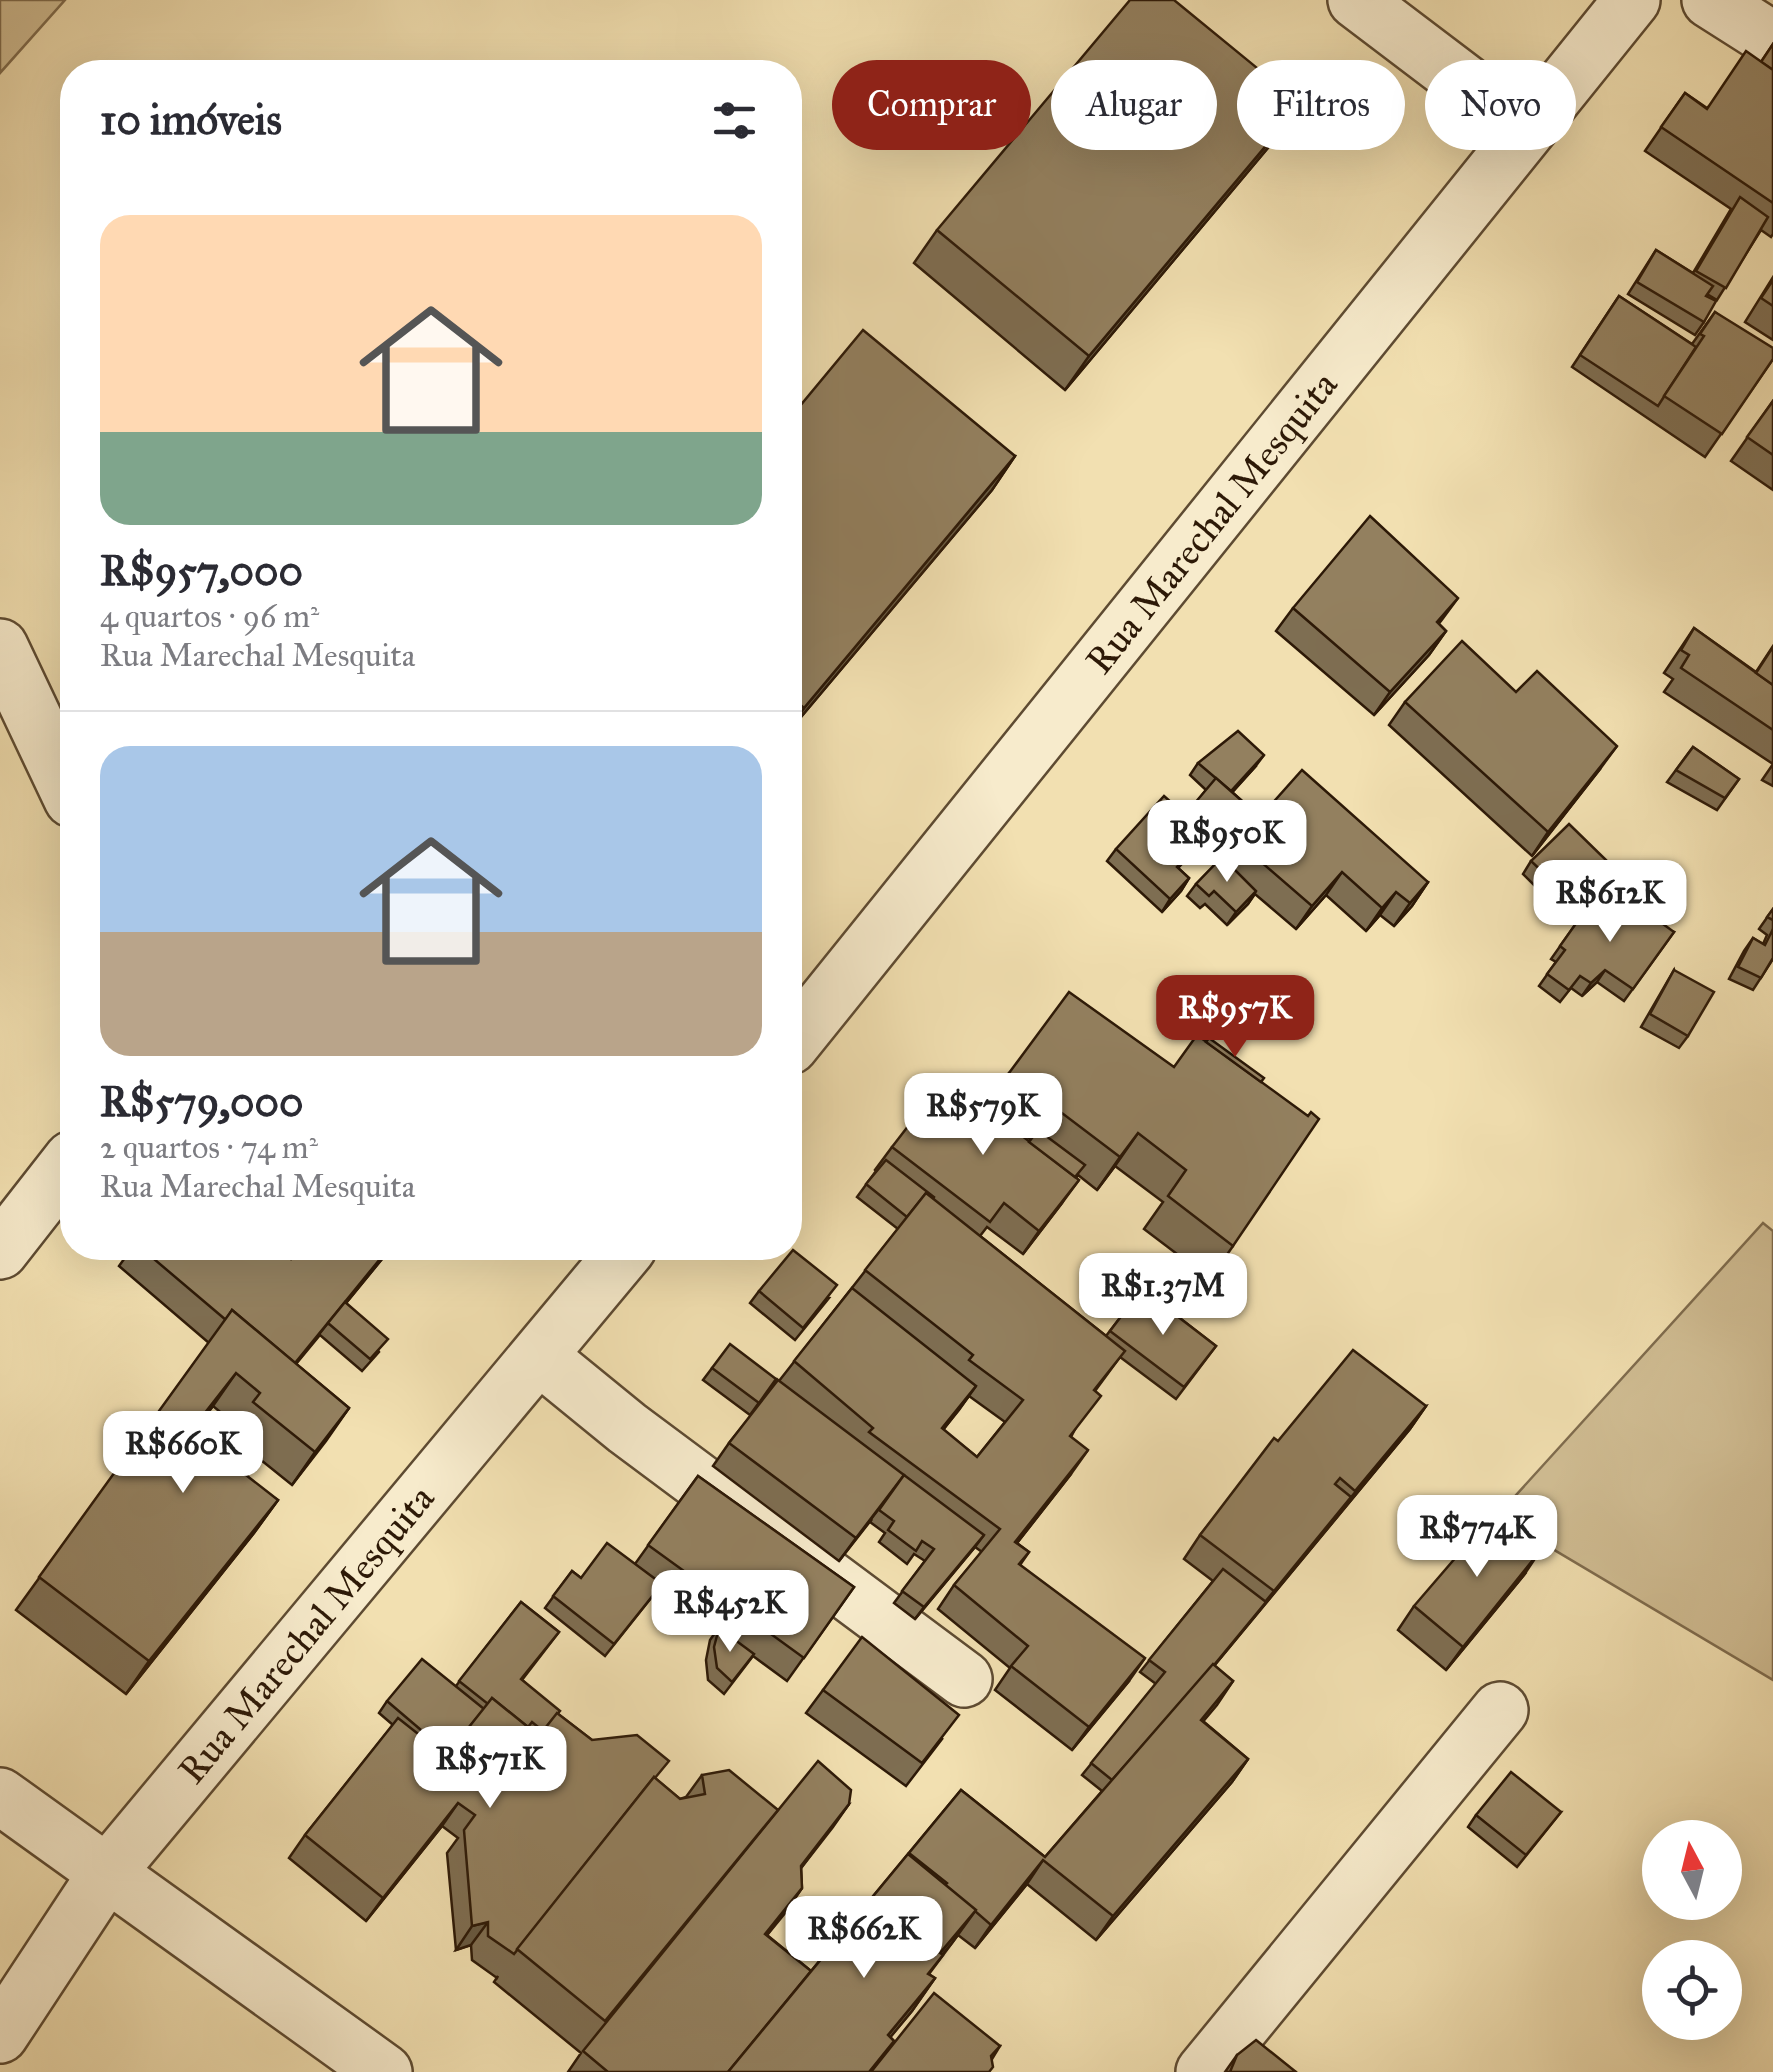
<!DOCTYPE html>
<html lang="pt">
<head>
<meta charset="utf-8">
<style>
  body { margin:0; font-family:"IM FELL Great Primer",serif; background:#f7f7f7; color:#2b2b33; height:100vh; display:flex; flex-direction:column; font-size:38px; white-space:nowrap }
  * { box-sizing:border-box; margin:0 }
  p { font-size:32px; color:#7c7c81 }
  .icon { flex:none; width:55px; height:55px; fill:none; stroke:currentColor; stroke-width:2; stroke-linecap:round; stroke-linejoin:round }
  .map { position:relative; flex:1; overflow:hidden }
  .sheet { position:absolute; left:60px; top:60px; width:742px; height:1200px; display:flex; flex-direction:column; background:#fff; border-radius:40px; box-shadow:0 10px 40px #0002 }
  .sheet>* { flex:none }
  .banner { position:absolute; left:832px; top:60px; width:790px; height:90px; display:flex; gap:20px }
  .needle { width:65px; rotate:353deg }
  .controls { position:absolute; left:1642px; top:1820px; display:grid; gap:20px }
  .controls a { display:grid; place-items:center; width:100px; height:100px; border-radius:50%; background:#fff; box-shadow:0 10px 40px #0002; font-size:50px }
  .price { position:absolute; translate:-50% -85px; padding:0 22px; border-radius:20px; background:#fff; color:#222; font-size:32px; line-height:65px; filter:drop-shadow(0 2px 5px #0008) }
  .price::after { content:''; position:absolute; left:50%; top:60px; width:30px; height:22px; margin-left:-15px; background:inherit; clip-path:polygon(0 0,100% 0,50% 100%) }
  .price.active { background:#8f2418; color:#fff }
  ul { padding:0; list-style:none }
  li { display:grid; align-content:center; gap:20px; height:530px; padding:0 40px }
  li+li { border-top:2px solid #e1e1e2 }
  li span { display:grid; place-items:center; height:310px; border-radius:30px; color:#555 }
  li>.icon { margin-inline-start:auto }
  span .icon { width:180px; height:180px; fill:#fffc; stroke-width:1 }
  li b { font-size:42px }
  h2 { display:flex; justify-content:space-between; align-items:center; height:120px; padding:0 40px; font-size:42px }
  .chip { padding:0 35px; border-radius:45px; background:#fff; box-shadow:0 10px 40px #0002; font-size:35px; line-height:90px }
  .chip.active { background:#8f2418; color:#fff }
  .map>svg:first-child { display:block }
</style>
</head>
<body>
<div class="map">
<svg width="1773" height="2072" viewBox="0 0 1773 2072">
  <rect width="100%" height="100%" fill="#f2e0b1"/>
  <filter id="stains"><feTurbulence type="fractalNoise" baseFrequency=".002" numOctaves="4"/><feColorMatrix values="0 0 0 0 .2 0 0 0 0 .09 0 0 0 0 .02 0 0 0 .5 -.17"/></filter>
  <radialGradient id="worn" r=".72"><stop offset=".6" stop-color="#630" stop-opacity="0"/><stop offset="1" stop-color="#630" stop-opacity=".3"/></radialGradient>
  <g fill="#d1be94" stroke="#7f6c4e" stroke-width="2.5">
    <path d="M 0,0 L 65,0 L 0,73 Z"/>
    <path d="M 1763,1223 L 1773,1231 L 1773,1680 L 1497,1516 Z"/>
  </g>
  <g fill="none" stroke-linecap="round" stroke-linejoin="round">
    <defs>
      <g id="minor">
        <path d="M 1356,0 L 1526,129"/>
        <path d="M 1710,0 L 1773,40"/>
        <path d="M 0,647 L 72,799"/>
        <path id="s1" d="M 790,1046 L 1632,0"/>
        <path d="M 0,1251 L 72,1159"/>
        <path d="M 540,1357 L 627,1428 L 964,1679"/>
        <path d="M 0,1796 L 384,2072"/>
        <path id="s2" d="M 0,2035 L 106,1874 L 628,1248"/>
        <path d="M 1204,2072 L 1500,1710"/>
      </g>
    </defs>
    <use href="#minor" stroke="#5e4b32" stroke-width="60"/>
    <use href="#minor" stroke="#f7ebcc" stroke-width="55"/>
  </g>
  <g fill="#7e6e52" stroke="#2d1907" stroke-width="2.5" fill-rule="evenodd">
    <path d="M 1773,44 L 1773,234 L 1771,237 L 1761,230 L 1717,300 L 1707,294 L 1704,322 L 1695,335 L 1628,294 L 1656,250 L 1693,273 L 1731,209 L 1645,151 L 1685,93 L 1707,108 L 1761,62 Z"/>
    <path d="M 1277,137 L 1065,390 L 914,263 L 937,230 Z"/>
    <path d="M 1773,277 L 1773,340 L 1745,322 Z"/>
    <path d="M 1619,296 L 1692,344 L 1715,312 L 1773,359 L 1705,457 L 1572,367 Z"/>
    <path d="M 1773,401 L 1773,490 L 1731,461 Z"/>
    <path d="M 790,418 L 1015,456 L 992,490 L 790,730 Z"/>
    <path d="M 1293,608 L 1439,624 L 1446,631 L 1429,655 L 1374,715 L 1276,631 Z"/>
    <path d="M 1694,628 L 1756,672 L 1773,646 L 1773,786 L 1762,780 L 1773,764 L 1664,692 L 1673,679 L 1664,673 Z"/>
    <path d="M 1405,702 L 1600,769 L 1532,856 L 1389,725 Z"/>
    <path d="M 1693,747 L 1739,779 L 1717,810 L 1667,782 Z"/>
    <path d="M 1198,763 L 1255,767 L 1232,792 L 1260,817 L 1428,882 L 1412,906 L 1394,926 L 1380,915 L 1366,931 L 1326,895 L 1296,929 L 1255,894 L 1248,904 L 1227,925 L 1205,904 L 1200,908 L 1187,896 L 1196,884 L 1218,862 L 1199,846 L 1178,868 L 1189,878 L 1181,891 L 1162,912 L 1107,861 L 1116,849 L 1186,816 L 1206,790 L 1190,775 Z"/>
    <path d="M 1531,861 L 1597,873 L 1574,897 L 1557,880 L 1543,894 L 1523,874 Z"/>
    <path d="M 1599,891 L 1638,920 L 1674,932 L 1624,1001 L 1597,982 L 1582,996 L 1571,988 L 1560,1002 L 1539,986 L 1556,962 L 1551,959 Z"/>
    <path d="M 1773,909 L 1773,959 L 1753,990 L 1729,979 L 1744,951 L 1753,938 L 1763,944 L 1767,935 L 1759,929 Z"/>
    <path d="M 1674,970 L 1688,1036 L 1679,1048 L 1641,1027 Z"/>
    <path d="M 1174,1067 L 1261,1082 L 1233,1246 L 1210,1279 L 1144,1229 L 1163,1202 L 1115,1166 L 1097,1190 L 1078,1175 L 1062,1203 L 1023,1254 L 987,1227 L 980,1236 L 1106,1336 L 1142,1289 L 1216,1346 L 1176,1399 L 1120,1357 L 1095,1391 L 1071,1437 L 1071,1474 L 1017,1543 L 1029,1552 L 1020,1565 L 1129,1681 L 1072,1750 L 995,1690 L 1010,1668 L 938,1609 L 954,1585 L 982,1552 L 975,1547 L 915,1619 L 894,1603 L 925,1561 L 914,1554 L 907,1564 L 879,1542 L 885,1533 L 870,1522 L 872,1519 L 839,1561 L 713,1466 L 729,1443 L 779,1381 L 898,1229 L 857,1197 L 876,1171 L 875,1170 L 892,1147 L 1029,1142 L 1031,1140 L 986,1106 L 1009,1073 ZM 969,1396 L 1005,1422 L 977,1457 L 943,1430 Z"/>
    <path d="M 132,1248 L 391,1248 L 346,1303 L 379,1352 L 362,1371 L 320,1335 L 296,1364 L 349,1408 L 292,1485 L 230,1435 L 236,1425 L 213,1406 L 181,1447 L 196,1459 L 214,1460 L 278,1500 L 254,1533 L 126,1694 L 16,1610 L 209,1343 L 119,1266 Z"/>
    <path d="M 759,1291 L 829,1298 L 795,1340 L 750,1303 Z"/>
    <path d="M 712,1368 L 776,1379 L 750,1415 L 703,1380 Z"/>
    <path d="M 1426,1406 L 1410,1429 L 1214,1666 L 1233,1681 L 1203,1721 L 1248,1759 L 1232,1782 L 1096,1940 L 1027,1884 L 975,1948 L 958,1935 L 929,1974 L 935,1978 L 912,2011 L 890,2037 L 894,2041 L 1000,2046 L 992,2059 L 989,2072 L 568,2072 L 581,2053 L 494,1982 L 498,1976 L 497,1978 L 472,1960 L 471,1945 L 456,1950 L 447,1853 L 458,1838 L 442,1826 L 366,1921 L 289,1858 L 305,1835 L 393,1725 L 379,1713 L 387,1701 L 456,1686 L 521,1602 L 559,1632 L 522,1680 L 558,1714 L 592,1740 L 656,1779 L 680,1799 L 686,1797 L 702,1775 L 778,1810 L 849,1804 L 801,1868 L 802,1888 L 767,1935 L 811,1971 L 961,1790 L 1045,1857 L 1102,1791 L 1082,1775 L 1156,1684 L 1140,1672 L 1213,1581 L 1184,1559 L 1200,1535 L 1278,1441 Z"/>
    <path d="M 698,1476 L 854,1587 L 787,1681 L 753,1656 L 724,1694 L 708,1680 L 706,1660 L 710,1640 L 717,1630 L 659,1588 L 605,1656 L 545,1608 L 572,1571 L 581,1578 L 635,1564 Z"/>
    <path d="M 1524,1575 L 1446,1670 L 1398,1630 L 1414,1606 Z"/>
    <path d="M 823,1690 L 942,1739 L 906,1786 L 806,1713 Z"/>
    <path d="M 1561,1812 L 1517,1867 L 1468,1827 L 1476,1815 Z"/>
    <path d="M 1237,2055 L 1296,2072 L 1225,2072 Z"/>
  </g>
  <g fill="#675a42" stroke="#2d1907" stroke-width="2.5">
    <path d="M 1301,104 L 1277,137 L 1065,390 L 1089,356 Z"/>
    <path d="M 1015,456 L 992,490 L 790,730 L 804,708 Z"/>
    <path d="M 1458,598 L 1441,621 L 1420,645 L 1437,622 Z"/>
    <path d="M 1446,631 L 1429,655 L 1374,715 L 1390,692 Z"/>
    <path d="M 1617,746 L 1600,769 L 1532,856 L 1548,832 Z"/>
    <path d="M 1264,755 L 1255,767 L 1222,804 L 1230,792 Z"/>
    <path d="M 1207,834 L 1198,846 L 1168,879 L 1177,867 Z"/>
    <path d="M 1606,860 L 1597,873 L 1574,897 L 1582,884 Z"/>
    <path d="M 1565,868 L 1557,880 L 1543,894 L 1552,881 Z"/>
    <path d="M 1342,872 L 1326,895 L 1296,929 L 1312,906 Z"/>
    <path d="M 1189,878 L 1181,891 L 1162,912 L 1170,899 Z"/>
    <path d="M 1428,882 L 1412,906 L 1394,926 L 1410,903 Z"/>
    <path d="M 1256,891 L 1248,904 L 1227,925 L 1236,912 Z"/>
    <path d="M 1396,892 L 1380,915 L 1366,931 L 1382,908 Z"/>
    <path d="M 1605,970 L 1597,982 L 1582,996 L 1591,983 Z"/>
    <path d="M 1138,1133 L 1115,1166 L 1097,1190 L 1120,1157 Z"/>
    <path d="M 1079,1180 L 1062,1203 L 1023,1254 L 1039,1231 Z"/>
    <path d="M 389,1248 L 391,1248 L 329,1324 L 328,1323 L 271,1395 L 287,1372 Z"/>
    <path d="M 236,1373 L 213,1406 L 156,1479 L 179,1446 Z"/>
    <path d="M 976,1386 L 959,1410 L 925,1452 L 942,1428 Z"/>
    <path d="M 1426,1406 L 1410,1429 L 1107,1795 L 1274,1591 Z"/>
    <path d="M 349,1408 L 326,1441 L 292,1485 L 315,1452 Z"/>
    <path d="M 1088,1450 L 1071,1474 L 999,1566 L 1015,1542 Z"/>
    <path d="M 904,1475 L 878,1510 L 839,1561 L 856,1538 Z"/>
    <path d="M 278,1500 L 254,1533 L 126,1694 L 149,1661 Z"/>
    <path d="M 984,1535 L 975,1547 L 915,1619 L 924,1607 Z"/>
    <path d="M 1540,1551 L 1524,1575 L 1446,1670 L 1463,1647 Z"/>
    <path d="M 1145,1658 L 1129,1681 L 1072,1750 L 1089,1727 Z"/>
    <path d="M 1233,1681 L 1217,1705 L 1185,1743 L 1201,1720 Z"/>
    <path d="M 1248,1759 L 1232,1782 L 1096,1940 L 1113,1916 Z"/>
    <path d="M 458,1803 L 442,1826 L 366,1921 L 383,1898 Z"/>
    <path d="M 849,1804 L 833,1827 L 784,1890 L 801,1866 Z"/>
    <path d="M 1043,1860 L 1027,1884 L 975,1948 L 991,1925 Z"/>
    <path d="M 802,1888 L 786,1912 L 749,1957 L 765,1934 Z"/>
    <path d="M 976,1910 L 952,1943 L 916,1986 L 940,1953 Z"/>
    <path d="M 488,1922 L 471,1945 L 456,1950 L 472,1926 Z"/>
    <path d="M 935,1978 L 912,2011 L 865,2068 L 888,2035 Z"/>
  </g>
  <g fill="#93805f" stroke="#2d1907" stroke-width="2.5">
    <path d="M 1130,0 L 1174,0 L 1301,104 L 1089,356 L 937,230 Z"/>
    <path d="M 1773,44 L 1773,70 L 1761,62 Z"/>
    <path d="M 1746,51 L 1773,70 L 1773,203 L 1661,127 L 1685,93 L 1707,109 Z"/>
    <path d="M 1740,197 L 1768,217 L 1726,288 L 1696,271 Z"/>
    <path d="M 1656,250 L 1713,286 L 1706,296 L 1716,301 L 1704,322 L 1637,282 Z"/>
    <path d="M 1773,280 L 1773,306 L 1761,298 Z"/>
    <path d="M 1619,296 L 1696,347 L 1658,406 L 1580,355 Z"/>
    <path d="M 1715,312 L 1773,348 L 1773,359 L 1722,434 L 1664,396 L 1704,336 L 1700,334 Z"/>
    <path d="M 863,330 L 1015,456 L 804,708 L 790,696 L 790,418 Z"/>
    <path d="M 1773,401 L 1773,455 L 1747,437 Z"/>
    <path d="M 1370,516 L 1458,598 L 1437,622 L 1446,631 L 1390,692 L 1293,608 Z"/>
    <path d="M 1694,628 L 1773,685 L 1773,730 L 1681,668 L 1689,655 L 1681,650 Z"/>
    <path d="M 1462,641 L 1516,692 L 1537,671 L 1617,746 L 1548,832 L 1405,702 Z"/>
    <path d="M 1773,647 L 1773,685 L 1756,673 Z"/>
    <path d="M 1238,731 L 1264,755 L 1231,791 L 1198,763 Z"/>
    <path d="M 1693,747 L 1739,779 L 1725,798 L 1676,770 Z"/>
    <path d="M 1302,770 L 1428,882 L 1410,903 L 1396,892 L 1382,908 L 1342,872 L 1312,906 L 1194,804 L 1216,778 L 1260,817 Z"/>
    <path d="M 1164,796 L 1207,834 L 1177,867 L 1189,878 L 1170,899 L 1116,849 Z"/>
    <path d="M 1569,824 L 1606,860 L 1582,884 L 1565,868 L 1552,881 L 1531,861 Z"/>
    <path d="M 1222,857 L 1256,891 L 1236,912 L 1214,891 L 1209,896 L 1196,884 Z"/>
    <path d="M 1599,891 L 1638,920 L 1645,911 L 1674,932 L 1633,989 L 1605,970 L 1591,983 L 1580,976 L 1569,990 L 1547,974 L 1565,950 L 1560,946 Z"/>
    <path d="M 1773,909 L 1773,920 L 1767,917 Z"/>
    <path d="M 1773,929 L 1773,958 L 1761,978 L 1738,967 L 1753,938 L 1765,945 Z"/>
    <path d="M 1674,970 L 1714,992 L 1688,1036 L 1650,1014 Z"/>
    <path d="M 1069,992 L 1174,1067 L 1197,1035 L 1308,1116 L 1311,1112 L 1319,1119 L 1233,1246 L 1168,1196 L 1186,1170 L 1138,1133 L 1120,1157 L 1009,1073 Z"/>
    <path d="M 1209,1038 L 1264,1078 L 1261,1082 L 1206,1042 Z"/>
    <path d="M 946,1077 L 1079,1180 L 1039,1231 L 1004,1203 L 990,1222 L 892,1147 Z"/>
    <path d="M 1038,1130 L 1085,1165 L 1075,1177 L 1029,1142 Z"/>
    <path d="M 886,1160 L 934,1197 L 933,1199 L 926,1193 L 907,1217 L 866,1184 Z"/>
    <path d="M 926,1193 L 1125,1351 L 1094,1390 L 1101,1396 L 1070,1436 L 1088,1450 L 1015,1542 L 1029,1552 L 1019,1564 L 1145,1658 L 1089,1727 L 1011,1666 L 1028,1646 L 954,1585 L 1000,1529 L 869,1432 L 873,1428 L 794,1361 L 852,1288 L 976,1386 L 942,1428 L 977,1457 L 1023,1400 L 969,1360 L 973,1355 L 865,1270 Z"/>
    <path d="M 141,1248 L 276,1248 L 291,1259 L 301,1248 L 389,1248 L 295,1363 L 232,1310 L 226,1320 Z"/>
    <path d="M 793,1250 L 837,1285 L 803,1328 L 759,1291 Z"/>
    <path d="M 1142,1289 L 1216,1346 L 1184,1387 L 1110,1331 Z"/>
    <path d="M 345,1302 L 388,1339 L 370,1359 L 328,1323 Z"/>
    <path d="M 232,1310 L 349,1408 L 315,1452 L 253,1402 L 260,1393 L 236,1373 L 179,1446 L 196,1459 L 202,1451 L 214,1460 L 219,1454 L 278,1500 L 149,1661 L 39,1577 Z"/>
    <path d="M 730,1344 L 776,1379 L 759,1403 L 712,1368 Z"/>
    <path d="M 1353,1350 L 1426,1406 L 1355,1491 L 1340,1478 L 1335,1484 L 1351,1497 L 1274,1591 L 1200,1535 L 1274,1438 L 1278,1441 Z"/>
    <path d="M 778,1380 L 904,1475 L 856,1538 L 729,1443 Z"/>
    <path d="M 904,1475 L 984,1535 L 924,1607 L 902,1591 L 934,1549 L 922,1541 L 916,1551 L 888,1530 L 894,1521 L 879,1510 Z"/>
    <path d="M 698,1476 L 854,1587 L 804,1658 L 648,1545 Z"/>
    <path d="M 1494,1513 L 1540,1551 L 1463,1647 L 1414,1606 Z"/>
    <path d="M 607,1543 L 662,1584 L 614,1644 L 553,1596 L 572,1571 L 581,1578 Z"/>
    <path d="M 1223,1569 L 1266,1602 L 1214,1665 L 1112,1780 L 1091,1763 L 1165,1672 L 1149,1660 Z"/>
    <path d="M 521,1602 L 559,1632 L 521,1679 L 560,1711 L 543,1731 L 532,1722 L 528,1727 L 492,1698 L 488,1704 L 459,1681 Z"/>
    <path d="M 719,1628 L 754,1654 L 732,1682 L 717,1668 L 714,1647 Z"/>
    <path d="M 862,1637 L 959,1715 L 922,1763 L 823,1690 Z"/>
    <path d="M 422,1659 L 484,1709 L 448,1753 L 387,1701 Z"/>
    <path d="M 1213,1664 L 1233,1681 L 1201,1720 L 1248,1759 L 1113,1916 L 1043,1860 L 991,1925 L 945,1885 L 947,1883 L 909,1853 L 961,1790 L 1045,1857 Z"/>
    <path d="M 492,1698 L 539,1736 L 557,1713 L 592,1740 L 637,1735 L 669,1761 L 655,1778 L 654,1777 L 514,1954 L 488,1936 L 488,1922 L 472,1926 L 464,1830 L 475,1815 L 458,1803 L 383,1898 L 305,1835 L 398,1718 L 446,1756 Z"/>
    <path d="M 818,1761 L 851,1790 L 849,1804 L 801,1866 L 802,1888 L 765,1934 L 811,1971 L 728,2072 L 608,2072 L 583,2051 Z"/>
    <path d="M 729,1770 L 778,1810 L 605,2021 L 517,1949 L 654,1777 L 680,1799 L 705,1794 L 702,1775 Z"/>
    <path d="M 1511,1772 L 1561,1812 L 1526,1855 L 1476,1815 Z"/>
    <path d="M 908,1854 L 976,1910 L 940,1953 L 943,1955 L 928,1974 L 935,1978 L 888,2035 L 894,2041 L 869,2072 L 728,2072 Z"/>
    <path d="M 934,1993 L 1000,2046 L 991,2056 L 993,2067 L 989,2072 L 871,2072 Z"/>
    <path d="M 1256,2040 L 1296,2072 L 1230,2072 L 1237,2055 Z"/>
  </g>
  <g text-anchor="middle" stroke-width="8" stroke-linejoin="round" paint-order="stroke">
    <g font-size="38" fill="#2d1907" stroke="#f7ebcc">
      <text dy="13" stroke="none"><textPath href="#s1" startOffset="672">Rua Marechal Mesquita</textPath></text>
      <text dy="13" stroke="none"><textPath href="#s2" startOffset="505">Rua Marechal Mesquita</textPath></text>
    </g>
  </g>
  <rect width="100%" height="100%" filter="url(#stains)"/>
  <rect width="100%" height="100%" fill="url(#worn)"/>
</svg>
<div class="controls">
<a><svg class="needle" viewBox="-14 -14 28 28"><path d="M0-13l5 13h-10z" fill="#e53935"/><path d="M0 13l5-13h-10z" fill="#7c7c81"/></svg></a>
<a><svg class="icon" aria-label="locate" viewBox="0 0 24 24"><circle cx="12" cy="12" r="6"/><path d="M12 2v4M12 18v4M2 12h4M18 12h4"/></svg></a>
</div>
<b class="price" style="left:1227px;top:885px">R$950K</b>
<b class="price" style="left:1610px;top:945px">R$612K</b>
<b class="price active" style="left:1235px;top:1060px">R$957K</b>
<b class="price" style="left:983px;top:1158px">R$579K</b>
<b class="price" style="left:1163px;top:1338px">R$1.37M</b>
<b class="price" style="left:183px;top:1496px">R$660K</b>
<b class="price" style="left:1477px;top:1580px">R$774K</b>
<b class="price" style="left:730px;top:1655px">R$452K</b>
<b class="price" style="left:490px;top:1811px">R$571K</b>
<b class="price" style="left:864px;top:1981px">R$662K</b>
<div class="banner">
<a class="chip active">Comprar</a>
<a class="chip">Alugar</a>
<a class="chip">Filtros</a>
<a class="chip">Novo</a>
</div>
<section class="sheet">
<h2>10 imóveis<svg class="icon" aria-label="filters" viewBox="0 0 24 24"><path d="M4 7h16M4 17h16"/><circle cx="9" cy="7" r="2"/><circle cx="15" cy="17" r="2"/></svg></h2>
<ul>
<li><span style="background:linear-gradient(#ffd9b3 70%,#7fa58c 0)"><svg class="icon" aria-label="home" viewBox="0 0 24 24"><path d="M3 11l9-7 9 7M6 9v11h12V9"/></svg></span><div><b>R$957,000</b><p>4 quartos · 96 m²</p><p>Rua Marechal Mesquita</p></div></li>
<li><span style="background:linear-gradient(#a9c7e8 60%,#b9a48a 0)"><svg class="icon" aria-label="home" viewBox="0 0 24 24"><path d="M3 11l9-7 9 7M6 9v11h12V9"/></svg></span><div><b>R$579,000</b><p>2 quartos · 74 m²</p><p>Rua Marechal Mesquita</p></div></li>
</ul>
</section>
</div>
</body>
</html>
